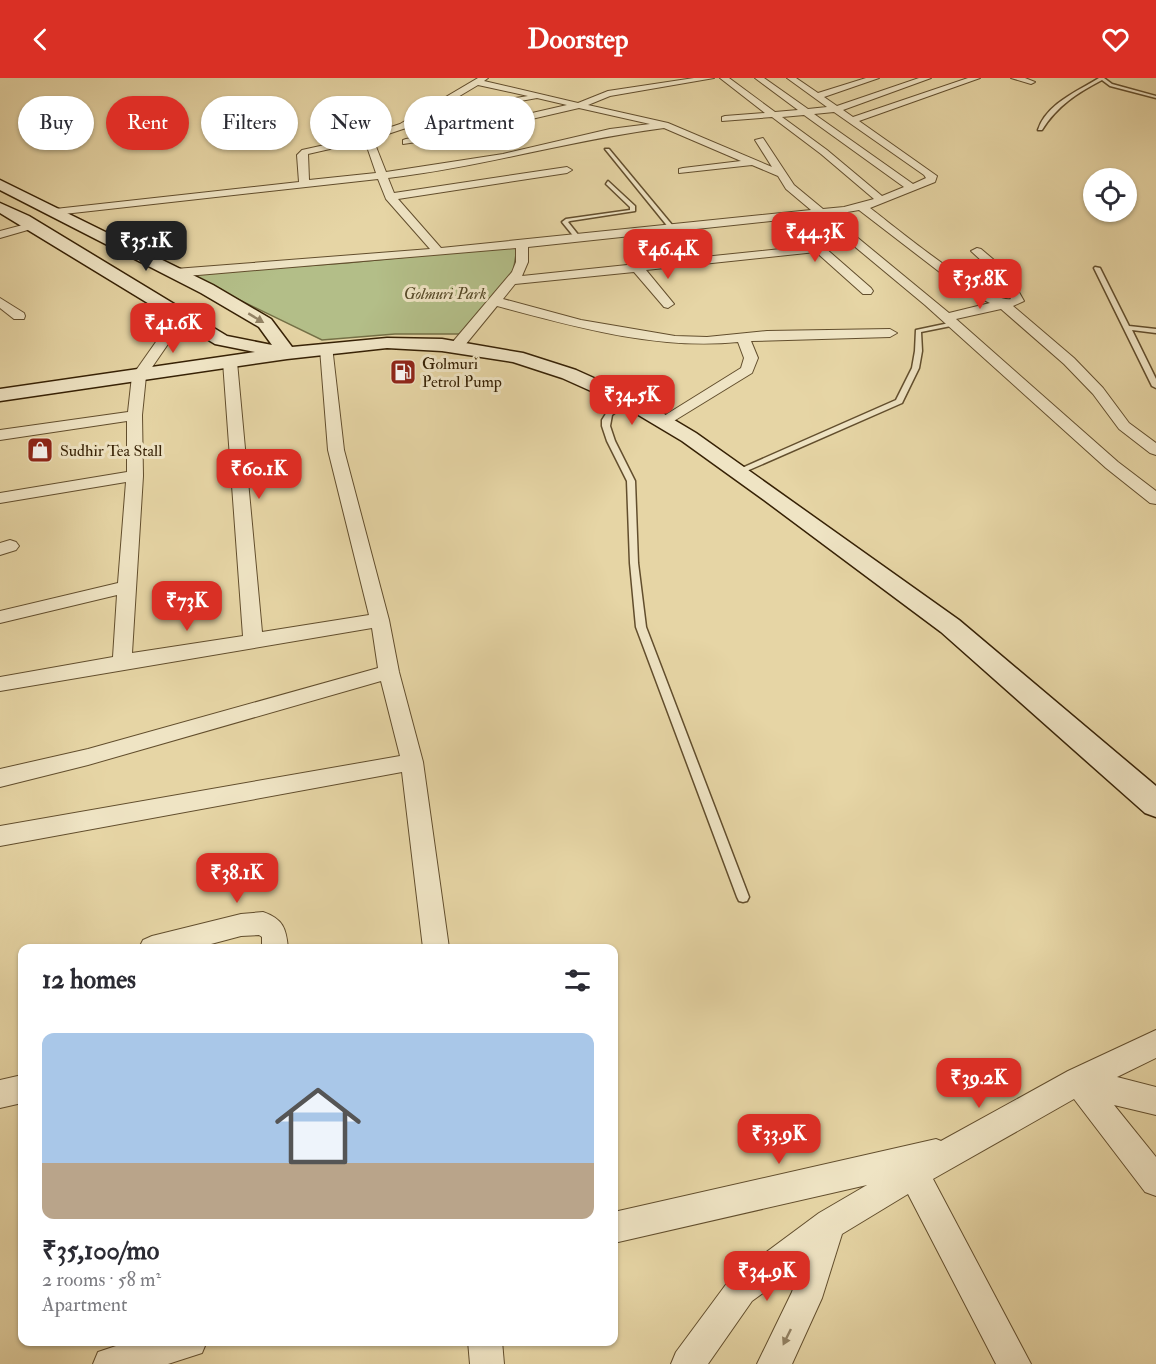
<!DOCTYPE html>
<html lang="en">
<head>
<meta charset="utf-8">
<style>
  body { margin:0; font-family:"IM FELL Double Pica",serif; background:#f2f2f3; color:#2b2b33; height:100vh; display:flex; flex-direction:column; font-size:22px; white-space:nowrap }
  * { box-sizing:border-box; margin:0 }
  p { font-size:20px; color:#7c7c81 }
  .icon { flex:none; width:33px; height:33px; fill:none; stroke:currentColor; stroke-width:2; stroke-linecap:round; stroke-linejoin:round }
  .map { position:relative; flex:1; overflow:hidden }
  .sheet { position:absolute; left:18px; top:866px; width:600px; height:402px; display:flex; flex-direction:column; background:#fff; border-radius:12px; box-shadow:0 2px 4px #0004 }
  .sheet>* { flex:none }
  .top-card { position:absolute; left:18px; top:18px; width:600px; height:54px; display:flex; gap:12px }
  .tools { position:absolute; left:1083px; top:90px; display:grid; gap:12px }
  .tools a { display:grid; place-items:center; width:54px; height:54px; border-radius:50%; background:#fff; box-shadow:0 2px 4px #0004; font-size:30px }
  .price { position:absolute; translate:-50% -51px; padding:0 14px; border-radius:12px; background:#d93025; color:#fff; font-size:20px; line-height:39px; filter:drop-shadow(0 2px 3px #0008) }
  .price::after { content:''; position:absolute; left:50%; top:36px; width:18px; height:14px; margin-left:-9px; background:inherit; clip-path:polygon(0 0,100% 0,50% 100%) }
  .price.active { background:#222; color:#fff }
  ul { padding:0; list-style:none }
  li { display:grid; align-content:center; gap:12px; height:318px; padding:0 24px }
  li+li { border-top:2px solid #e1e1e2 }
  li span { display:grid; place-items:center; height:186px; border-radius:12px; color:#555 }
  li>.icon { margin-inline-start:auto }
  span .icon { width:108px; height:108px; fill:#fffc; stroke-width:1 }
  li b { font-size:26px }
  h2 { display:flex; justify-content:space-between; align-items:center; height:72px; padding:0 24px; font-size:26px }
  .chip { padding:0 21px; border-radius:27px; background:#fff; box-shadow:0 2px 4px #0004; font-size:21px; line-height:54px }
  .chip.active { background:#d93025; color:#fff }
  header { display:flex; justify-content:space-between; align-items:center; height:78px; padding:0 24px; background:#d93025; color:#fff; font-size:27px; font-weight:700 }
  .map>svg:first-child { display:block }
</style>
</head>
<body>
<header><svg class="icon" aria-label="back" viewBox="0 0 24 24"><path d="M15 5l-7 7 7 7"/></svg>Doorstep<svg class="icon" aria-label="heart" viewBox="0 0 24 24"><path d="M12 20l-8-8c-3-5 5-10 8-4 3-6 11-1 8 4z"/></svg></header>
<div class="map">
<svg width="1156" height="1286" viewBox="0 0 1156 1286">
  <rect width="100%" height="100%" fill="#e6d5a5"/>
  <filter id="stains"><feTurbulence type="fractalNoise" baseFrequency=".00333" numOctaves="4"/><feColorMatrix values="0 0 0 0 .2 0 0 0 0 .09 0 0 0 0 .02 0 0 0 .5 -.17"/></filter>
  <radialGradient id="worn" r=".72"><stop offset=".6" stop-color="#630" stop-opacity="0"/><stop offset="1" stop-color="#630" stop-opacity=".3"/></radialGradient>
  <path fill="#b3be88" stroke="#747046" stroke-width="1.5" d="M 498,170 L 517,170 L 513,195 L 463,256 L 395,256 L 322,262 L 186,196 L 346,185 Z"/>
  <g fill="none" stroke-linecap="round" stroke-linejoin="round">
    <defs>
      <g id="lane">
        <path d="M 1099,0 L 1104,0 L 1112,6 L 1156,18 L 1156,20 L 1110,8 L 1102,2 C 1077,15 1057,28 1042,52 L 1038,52 C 1046,26 1078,13 1099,0 Z"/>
        <path d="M 605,71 L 609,71 L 673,148 L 673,150 L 669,150 Z"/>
        <path d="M 608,103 L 635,128 L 635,133 L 570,143 L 568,144 L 580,159 L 575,160 L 562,144 L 566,141 L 630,132 L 630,129 L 606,106 Z"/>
        <path d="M 1095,189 L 1100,190 L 1129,248 L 1156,251 L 1156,255 L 1132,252 L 1156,301 L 1156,310 L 1152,308 L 1094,190 Z"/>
        <path d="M 954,244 L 956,245 L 956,247 L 921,254 L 922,273 L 919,290 L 902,325 L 742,395 L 736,395 L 735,393 L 896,322 L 912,290 L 915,273 L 916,252 Z"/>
        <path d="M 624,320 L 631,322 L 612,337 L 610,348 L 615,363 L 635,403 L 638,485 L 646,549 L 749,819 L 747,823 L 743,824 L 739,823 L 737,819 L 636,549 L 630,485 L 627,403 L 607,363 L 602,348 L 602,342 L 607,334 Z"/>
      </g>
      <g id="street">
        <path d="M 478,0 L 488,0 L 484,3 L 578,25 L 608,13 L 694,0 L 714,0 L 610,18 L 588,27 L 668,45 L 772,89 L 755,62 L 763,60 L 794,107 L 823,131 L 844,129 L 874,121 L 821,76 L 772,39 L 722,43 L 722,39 L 725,38 L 765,35 L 720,0 L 729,0 L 775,34 L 798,32 L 755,0 L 764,0 L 808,31 L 827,29 L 787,0 L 796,0 L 818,15 L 866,0 L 879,0 L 824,19 L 837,28 L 919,0 L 931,0 L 843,32 L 853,39 L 968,0 L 980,0 L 859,43 L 937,98 L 935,104 L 870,130 C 893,147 987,226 1011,221 L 998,198 L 971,173 L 977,170 L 981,171 L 1007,193 L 1024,223 L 1013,228 L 1074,280 L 1103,310 L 1129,345 L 1156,365 L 1156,377 L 1150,375 L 1119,351 L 1093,316 L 1064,286 L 1001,231 L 956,241 L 1118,384 L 1156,413 L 1156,426 L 1150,425 L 1106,390 L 925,227 L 818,138 L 792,141 L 871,210 L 873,213 L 871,216 L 863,216 L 816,174 L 646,192 L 674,226 L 668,230 L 664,229 L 634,194 L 515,206 L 503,221 L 581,242 L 675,258 L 707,259 L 767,253 L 890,251 L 897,255 L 890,259 L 751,263 L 758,280 L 752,295 L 664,349 L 659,347 L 656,344 L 659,341 L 741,290 L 744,280 L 738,264 C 656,272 576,249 497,228 L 461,272 L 451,272 L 449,269 L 451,266 L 512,194 L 516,184 L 516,170 L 175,199 L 169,195 L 175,191 L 430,171 L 386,121 L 378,101 L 55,137 L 50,134 L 55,131 L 299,104 L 297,77 L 302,72 L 361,59 L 400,46 ZM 478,7 L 528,18 L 467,28 L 463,31 L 464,33 L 537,20 L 567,27 L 458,52 L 406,61 L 403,62 L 403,66 L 458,58 L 579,30 L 650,46 L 610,51 L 503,76 L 386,94 L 373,61 L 406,50 ZM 834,34 L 924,97 L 926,100 L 913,106 L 814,36 ZM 804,37 L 904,109 L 882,118 L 827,72 L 782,39 ZM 664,50 L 741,83 L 683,90 L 679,91 L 679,95 L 752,87 L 778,98 L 786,111 L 811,132 L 441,170 L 398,121 L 567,95 L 572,92 L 567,89 L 394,115 L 388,100 C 481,89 571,62 664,50 ZM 365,63 L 376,95 L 309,102 L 308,76 ZM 859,132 L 963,212 L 990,225 L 949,235 L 830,137 ZM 780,142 L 809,168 L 522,198 L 528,184 L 528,169 Z"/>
        <path d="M 1011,0 L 1025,0 L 1035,4 L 1031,6 Z"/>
        <path d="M 34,144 L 40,147 L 38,149 L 0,160 L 0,153 Z"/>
        <path d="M 0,220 L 24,235 L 25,238 L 24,241 L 14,241 L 0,230 Z"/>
        <path d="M 182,233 L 188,237 L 146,298 L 142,337 L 143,398 L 132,575 L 243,558 L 223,284 L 230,280 L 237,284 L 262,554 L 369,537 L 328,372 L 320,271 L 327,267 L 332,268 L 344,372 L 389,542 L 399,594 L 423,684 L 449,870 L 423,870 L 402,694 L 0,768 L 0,748 L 400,678 L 381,603 L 88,687 L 0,709 L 0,691 L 88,671 L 378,590 L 372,550 L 0,613 L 0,599 L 113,579 L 117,517 L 0,545 L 0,533 L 118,505 L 126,404 L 0,425 L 0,415 L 127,394 L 127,343 L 0,362 L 0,352 L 128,334 L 132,298 L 177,234 Z"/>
        <path d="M 10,462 L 16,464 L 19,468 L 16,472 L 0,477 L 0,465 Z"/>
        <path d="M 263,834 C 283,841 286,850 288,870 L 262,870 L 262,859 L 259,857 L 241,858 L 196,870 L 139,870 L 143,862 L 152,858 L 241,836 Z"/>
        <path d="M 1156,952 L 1156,980 L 1117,999 L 1156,1009 L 1156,1037 L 1114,1027 L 1156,1079 L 1156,1118 L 1145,1114 L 1074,1021 L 933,1101 L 1031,1286 L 996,1286 L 908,1116 L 842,1156 L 822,1220 L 792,1286 L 757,1286 L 792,1214 L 801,1187 L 752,1223 L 708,1286 L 671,1286 L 676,1274 L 730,1201 L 819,1135 L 867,1107 L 614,1165 L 614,1134 L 936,1061 L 941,1063 L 1068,993 Z"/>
        <path d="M 22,997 L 22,1025 L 0,1030 L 0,1002 Z"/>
        <path d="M 131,1263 L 207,1263 L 202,1275 L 168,1286 L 93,1286 L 98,1274 Z"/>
        <path d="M 468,1263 L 502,1263 L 504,1286 L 470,1286 Z"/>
      </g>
      <path id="secondary" d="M 0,102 L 213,207 L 271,241 L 292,269 L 387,260 L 442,261 L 523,275 L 576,292 L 634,318 L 696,355 L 959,542 L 1156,708 L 1156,739 L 1145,735 L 941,554 L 764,422 L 682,363 L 620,326 L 562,300 L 513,284 L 442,273 L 387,270 L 287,281 L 0,323 L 0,311 L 255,274 L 215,266 L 0,135 L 0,125 L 29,138 L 227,258 L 272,267 L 259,249 L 201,215 L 0,112 Z"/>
    </defs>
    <use href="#lane" stroke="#624e2d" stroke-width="3"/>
    <use href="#street" stroke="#624e2d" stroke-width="2"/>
    <use href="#secondary" stroke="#362105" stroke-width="3"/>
    <use href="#lane" fill="#efe4c4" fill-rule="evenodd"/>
    <use href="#street" fill="#efe4c4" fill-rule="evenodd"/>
    <use href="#secondary" fill="#efe4c4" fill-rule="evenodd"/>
  </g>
  <defs><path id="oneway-solid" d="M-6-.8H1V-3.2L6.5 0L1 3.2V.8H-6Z" transform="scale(1.5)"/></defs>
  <g fill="#928264">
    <use href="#oneway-solid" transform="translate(256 240) rotate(31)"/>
    <use href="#oneway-solid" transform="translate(787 1259) rotate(116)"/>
  </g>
  <defs>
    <symbol id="fuel-square" viewBox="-11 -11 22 22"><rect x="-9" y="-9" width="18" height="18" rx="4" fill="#8f2418" stroke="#efe4c4"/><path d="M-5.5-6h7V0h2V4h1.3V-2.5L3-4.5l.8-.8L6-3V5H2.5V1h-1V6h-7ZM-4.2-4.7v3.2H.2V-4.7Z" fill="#fff"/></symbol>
    <symbol id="shop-square" viewBox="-11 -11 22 22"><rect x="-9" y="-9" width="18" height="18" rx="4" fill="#8f2418" stroke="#efe4c4"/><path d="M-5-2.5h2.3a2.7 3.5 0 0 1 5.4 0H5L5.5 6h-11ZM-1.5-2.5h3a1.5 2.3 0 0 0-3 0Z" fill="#fff"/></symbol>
  </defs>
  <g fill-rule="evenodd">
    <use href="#fuel-square" x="388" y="279" width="30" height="30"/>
    <use href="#shop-square" x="25" y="357" width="30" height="30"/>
  </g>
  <g text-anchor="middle" stroke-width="6" stroke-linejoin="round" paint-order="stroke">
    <g font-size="16" font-style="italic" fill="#554826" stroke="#efe4c4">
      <text x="445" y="221">Golmuri Park</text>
    </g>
    <g font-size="16" fill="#362105" stroke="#efe4c4" text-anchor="start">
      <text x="422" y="291">Golmuri<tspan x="422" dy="18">Petrol Pump</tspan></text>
      <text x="60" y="378">Sudhir Tea Stall</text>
    </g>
  </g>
  <rect width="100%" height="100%" filter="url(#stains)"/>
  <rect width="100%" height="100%" fill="url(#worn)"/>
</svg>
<div class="tools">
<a><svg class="icon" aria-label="locate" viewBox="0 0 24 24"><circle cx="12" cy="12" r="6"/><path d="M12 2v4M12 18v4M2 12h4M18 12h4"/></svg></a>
</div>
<b class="price" style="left:815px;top:185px">₹44.3K</b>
<b class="price active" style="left:146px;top:194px">₹35.1K</b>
<b class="price" style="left:668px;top:202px">₹46.4K</b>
<b class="price" style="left:980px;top:232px">₹35.8K</b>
<b class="price" style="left:173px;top:276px">₹41.6K</b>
<b class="price" style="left:632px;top:348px">₹34.5K</b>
<b class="price" style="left:259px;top:422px">₹60.1K</b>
<b class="price" style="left:187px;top:554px">₹73K</b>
<b class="price" style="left:237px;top:826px">₹38.1K</b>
<b class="price" style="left:979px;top:1031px">₹39.2K</b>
<b class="price" style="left:779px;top:1087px">₹33.9K</b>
<b class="price" style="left:767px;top:1224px">₹34.9K</b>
<div class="top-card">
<a class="chip">Buy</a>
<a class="chip active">Rent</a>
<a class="chip">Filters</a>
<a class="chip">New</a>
<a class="chip">Apartment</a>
</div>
<section class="sheet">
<h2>12 homes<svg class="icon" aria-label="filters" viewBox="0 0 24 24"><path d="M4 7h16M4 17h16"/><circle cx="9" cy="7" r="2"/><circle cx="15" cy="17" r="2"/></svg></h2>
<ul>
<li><span style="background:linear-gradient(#a9c7e8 70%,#b9a48a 0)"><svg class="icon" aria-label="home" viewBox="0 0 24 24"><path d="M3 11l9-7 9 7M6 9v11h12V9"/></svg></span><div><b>₹35,100/mo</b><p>2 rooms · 58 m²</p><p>Apartment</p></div></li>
</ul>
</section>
</div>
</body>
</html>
